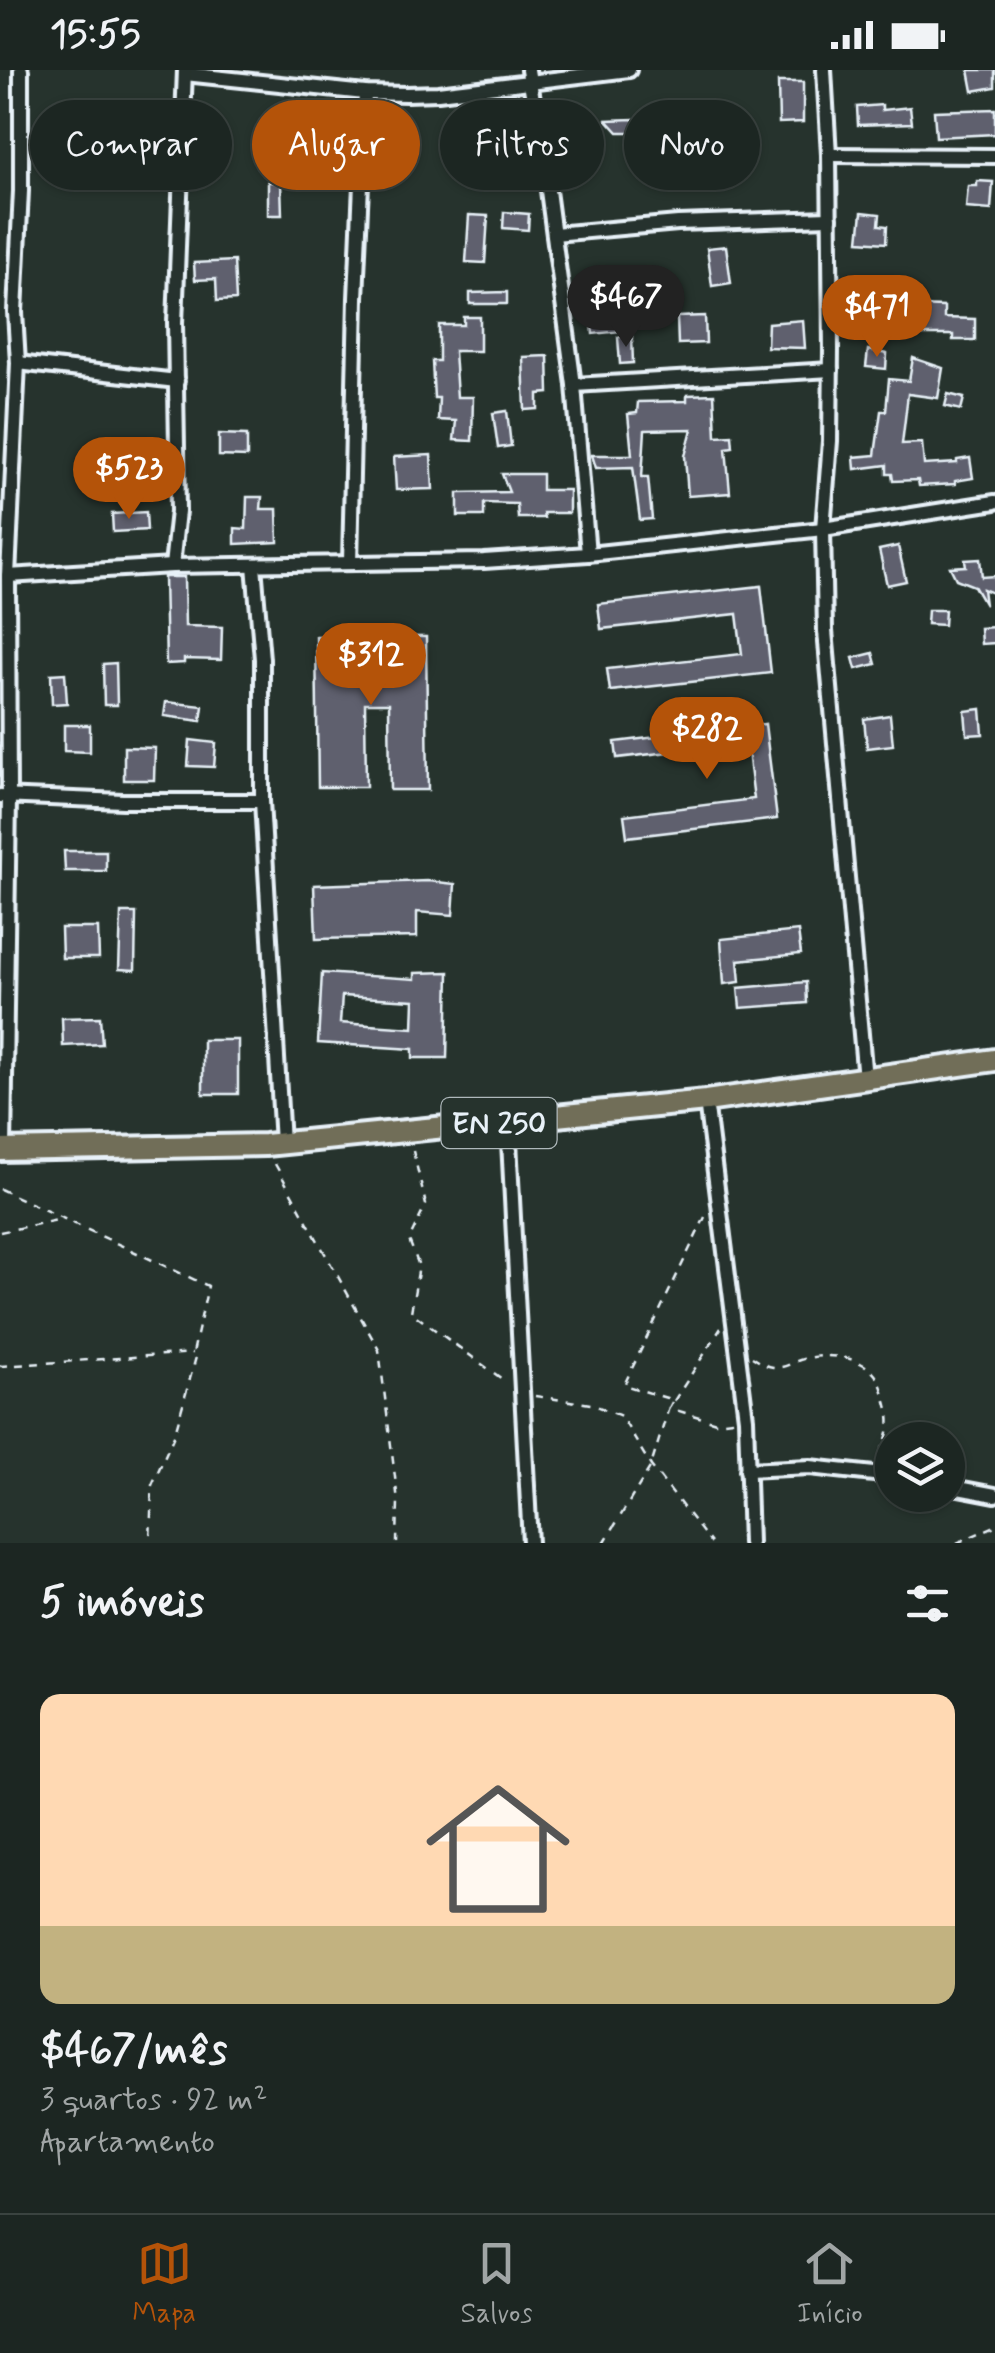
<!DOCTYPE html>
<html lang="pt">
<head>
<meta charset="utf-8">
<style>
  body { margin:0; font-family:Mynerve,sans-serif; background:#29322f; color:#f1f3f6; height:100vh; display:flex; flex-direction:column; font-size:38px; white-space:nowrap }
  * { box-sizing:border-box; margin:0 }
  p { font-size:32px; color:#a0a5a5 }
  .icon { flex:none; width:55px; height:55px; fill:none; stroke:currentColor; stroke-width:2; stroke-linecap:round; stroke-linejoin:round }
  .map { position:relative; height:1473px; overflow:hidden }
  .panel { display:flex; flex-direction:column; background:#1c2622; flex:1 }
  .panel>* { flex:none }
  .hud { position:absolute; left:30px; top:30px; width:935px; height:90px; display:flex; gap:20px }
  .fabs { position:absolute; left:875px; top:1352px; display:grid; gap:20px }
  .fabs a { display:grid; place-items:center; width:90px; height:90px; border-radius:50%; background:#1c2622; box-shadow:0 2px 8px #0004,0 0 0 2px #3a4340; font-size:50px }
  .price { position:absolute; translate:-50% -85px; padding:0 22px; border-radius:35px; background:#b45309; color:#fff; font-size:32px; line-height:65px; filter:drop-shadow(0 2px 5px #0008) }
  .price::after { content:''; position:absolute; left:50%; top:60px; width:30px; height:22px; margin-left:-15px; background:inherit; clip-path:polygon(0 0,100% 0,50% 100%) }
  .price.active { background:#222; color:#fff }
  ul { padding:0; list-style:none }
  li { display:grid; align-content:center; gap:20px; height:530px; padding:0 40px }
  li+li { border-top:2px solid #3a4340 }
  li span { display:grid; place-items:center; height:310px; border-radius:20px; color:#555 }
  li>.icon { margin-inline-start:auto }
  span .icon { width:180px; height:180px; fill:#fffc; stroke-width:1 }
  li b { font-size:42px }
  h2 { display:flex; justify-content:space-between; align-items:center; height:120px; padding:0 40px; font-size:42px }
  .chip { padding:0 35px; border-radius:45px; background:#1c2622; box-shadow:0 2px 8px #0004,0 0 0 2px #3a4340; font-size:35px; line-height:90px }
  .chip.active { background:#b45309; color:#fff }
  .status { display:flex; justify-content:space-between; align-items:center; height:70px; padding:0 50px; background:#1c2622; direction:ltr }
  .status svg { height:28px; fill:currentColor }
  .tabs { display:flex; justify-content:space-around; align-items:center; height:140px; border-top:2px solid #3a4340; background:#1c2622; font-size:28px; color:#a0a5a5 }
  .tabs a { display:grid; justify-items:center; gap:5px }
  .tabs .active { color:#b45309 }
  .map>svg:first-child { display:block }
</style>
</head>
<body>
<div class="status"><b>15:55</b><svg viewBox="0 0 49 12"><path d="M0 12V9h3v3zM5 12V6h3v6zM10 12V3h3v9zM15 12V0h3v12zM26 1h20v11H26zM47 4h2v5h-2z"/></svg></div>
<div class="map">
<svg width="995" height="1473" viewBox="0 0 995 1473">
  <rect width="100%" height="100%" fill="#26332d"/>
  <filter id="ink" filterUnits="userSpaceOnUse"><feTurbulence type="fractalNoise" baseFrequency=".01" numOctaves="2"/><feDisplacementMap in="SourceGraphic" scale="20" xChannelSelector="R" yChannelSelector="G"/><feConvolveMatrix kernelMatrix="1 2 1 2 8 2 1 2 1" color-interpolation-filters="sRGB"/></filter>
  <g filter="url(#ink)">
    <g fill="#5e616e" stroke="#e8f1f8" stroke-width="2.5" fill-rule="evenodd">
      <path d="M 969,0 L 995,0 L 995,17 L 973,21 Z"/>
      <path d="M 778,12 L 803,12 L 803,52 L 779,53 Z"/>
      <path d="M 882,35 L 882,40 L 910,37 L 912,53 L 858,55 L 857,37 Z"/>
      <path d="M 995,39 L 995,64 L 936,67 L 934,41 Z"/>
      <path d="M 634,49 L 634,62 L 618,62 L 607,50 Z"/>
      <path d="M 450,53 L 483,53 L 484,91 L 492,92 L 489,114 L 465,111 L 469,80 L 451,80 Z"/>
      <path d="M 736,84 L 737,111 L 697,113 L 695,86 Z"/>
      <path d="M 977,111 L 993,112 L 991,140 L 966,138 L 968,116 L 977,116 Z"/>
      <path d="M 268,112 L 281,112 L 282,145 L 268,145 Z"/>
      <path d="M 504,142 L 529,144 L 528,160 L 503,158 Z"/>
      <path d="M 862,142 L 880,144 L 879,155 L 887,156 L 886,173 L 859,171 Z"/>
      <path d="M 469,145 L 488,146 L 485,193 L 466,192 Z"/>
      <path d="M 726,176 L 731,213 L 712,216 L 707,178 Z"/>
      <path d="M 234,191 L 236,230 L 217,231 L 216,209 L 195,210 L 194,193 Z"/>
      <path d="M 507,222 L 507,234 L 470,234 L 470,223 Z"/>
      <path d="M 889,230 L 915,230 L 915,236 L 944,237 L 944,248 L 975,249 L 975,270 L 953,270 L 953,265 L 918,265 L 918,257 L 886,257 L 885,264 L 855,264 L 857,245 L 879,248 L 880,242 L 889,243 Z"/>
      <path d="M 619,231 L 622,261 L 593,264 L 590,233 Z"/>
      <path d="M 705,246 L 706,273 L 678,274 L 677,247 Z"/>
      <path d="M 464,247 L 480,247 L 480,281 L 454,281 L 457,327 L 473,327 L 472,371 L 454,370 L 456,351 L 438,350 L 439,328 L 434,328 L 432,291 L 439,291 L 439,255 L 464,255 Z"/>
      <path d="M 803,250 L 805,278 L 767,277 L 768,253 Z"/>
      <path d="M 632,266 L 633,293 L 620,294 L 618,267 Z"/>
      <path d="M 868,280 L 887,284 L 886,299 L 866,297 Z"/>
      <path d="M 548,286 L 549,323 L 538,324 L 538,339 L 525,340 L 523,287 Z"/>
      <path d="M 913,288 L 943,298 L 938,328 L 908,324 L 902,374 L 922,373 L 924,395 L 957,393 L 957,390 L 970,388 L 973,408 L 955,411 L 955,414 L 919,416 L 918,410 L 893,411 L 892,404 L 887,404 L 887,395 L 855,399 L 854,387 L 875,385 L 881,341 L 886,341 L 889,309 L 909,311 Z"/>
      <path d="M 714,324 L 716,366 L 732,365 L 733,377 L 726,378 L 730,423 L 688,426 L 685,386 L 692,359 L 645,360 L 642,407 L 648,407 L 652,449 L 640,450 L 633,397 L 596,398 L 592,385 L 632,385 L 628,344 L 637,343 L 638,332 L 687,331 L 687,325 Z"/>
      <path d="M 948,324 L 964,328 L 961,340 L 945,336 Z"/>
      <path d="M 507,341 L 511,376 L 498,378 L 493,343 Z"/>
      <path d="M 219,364 L 247,365 L 247,387 L 219,386 Z"/>
      <path d="M 431,385 L 433,419 L 396,420 L 394,387 Z"/>
      <path d="M 502,404 L 542,404 L 542,420 L 569,420 L 569,443 L 543,443 L 544,448 L 518,448 L 517,434 L 484,433 L 484,446 L 458,446 L 458,423 L 509,422 Z"/>
      <path d="M 247,427 L 262,427 L 261,439 L 277,439 L 278,472 L 235,474 L 235,458 L 246,459 Z"/>
      <path d="M 146,442 L 147,460 L 113,462 L 112,444 Z"/>
      <path d="M 898,476 L 906,511 L 887,515 L 879,480 Z"/>
      <path d="M 980,489 L 982,507 L 995,506 L 995,524 L 983,519 L 985,535 L 974,516 L 956,509 L 950,497 L 966,496 L 965,490 Z"/>
      <path d="M 164,507 L 184,507 L 185,556 L 222,557 L 221,590 L 184,589 L 184,593 L 166,594 Z"/>
      <path d="M 761,516 L 771,603 L 610,621 L 607,599 L 742,584 L 737,544 L 601,559 L 598,534 Z"/>
      <path d="M 928,540 L 945,540 L 944,555 L 927,554 Z"/>
      <path d="M 995,557 L 995,573 L 981,574 L 980,558 Z"/>
      <path d="M 316,566 L 426,567 L 428,720 L 390,720 L 389,633 L 365,633 L 366,717 L 318,717 Z"/>
      <path d="M 873,583 L 876,594 L 856,599 L 853,588 Z"/>
      <path d="M 116,593 L 117,635 L 104,635 L 103,594 Z"/>
      <path d="M 65,603 L 67,633 L 52,634 L 51,604 Z"/>
      <path d="M 166,632 L 203,636 L 201,651 L 164,646 Z"/>
      <path d="M 981,639 L 983,664 L 967,665 L 965,641 Z"/>
      <path d="M 890,645 L 893,675 L 867,678 L 864,649 Z"/>
      <path d="M 765,654 L 777,749 L 627,767 L 624,745 L 754,729 L 747,673 L 617,688 L 615,672 Z"/>
      <path d="M 64,655 L 90,655 L 90,682 L 64,681 Z"/>
      <path d="M 190,670 L 216,673 L 214,697 L 188,696 Z"/>
      <path d="M 124,677 L 155,678 L 154,710 L 124,710 Z"/>
      <path d="M 64,781 L 106,781 L 106,801 L 65,801 Z"/>
      <path d="M 428,811 L 455,814 L 453,845 L 417,842 L 417,867 L 316,869 L 314,815 Z"/>
      <path d="M 121,843 L 136,843 L 135,900 L 119,899 Z"/>
      <path d="M 61,858 L 98,858 L 99,888 L 62,888 Z"/>
      <path d="M 798,861 L 801,884 L 738,890 L 740,912 L 724,914 L 721,869 Z"/>
      <path d="M 449,902 L 447,988 L 413,988 L 413,979 L 318,973 L 322,903 L 415,909 L 415,903 ZM 342,926 L 414,930 L 413,958 L 340,953 Z"/>
      <path d="M 806,912 L 807,933 L 740,938 L 738,918 Z"/>
      <path d="M 100,947 L 102,974 L 63,976 L 62,948 Z"/>
      <rect x="203" y="970" width="35" height="54"/>
    </g>
    <g fill="none" stroke-linecap="round" stroke-linejoin="round">
      <defs>
        <g id="street">
          <path d="M 528,0 L 547,113 L 574,315 L 588,484"/>
          <path d="M 824,0 L 829,85 L 831,280 L 830,371 L 823,459 L 825,561 L 865,1009"/>
          <path d="M 185,4 L 365,23 L 406,24 L 438,23 L 629,0"/>
          <path d="M 829,85 L 995,86"/>
          <path d="M 554,164 L 678,153 L 830,148"/>
          <path d="M 18,293 L 177,311"/>
          <path d="M 574,315 L 831,300"/>
          <path d="M 350,493 L 356,228 L 365,23"/>
          <path d="M 254,495 L 262,589 L 262,731 L 282,1073"/>
          <path d="M 172,496 L 178,441 L 175,253 L 185,0"/>
          <path d="M 8,506 L 172,496 L 484,491 L 588,484 L 823,459 L 995,432"/>
          <path d="M 0,726 L 123,731 L 262,731"/>
          <path d="M 706,1031 L 746,1348 L 750,1473"/>
          <path d="M 508,1052 L 530,1473"/>
          <path d="M 4,1080 L 9,727 L 8,506 L 18,293 L 15,242 L 21,121 L 21,0"/>
          <path d="M 747,1400 L 810,1397 L 892,1406"/>
          <path d="M 948,1416 L 995,1425"/>
        </g>
        <path id="primary" d="M 0,1080 L 265,1075 L 706,1031 L 995,990"/>
      </defs>
      <use href="#street" stroke="#e8f1f8" stroke-width="20"/>
      <use href="#primary" stroke="#e8f1f8" stroke-width="28"/>
      <g stroke="#e8f1f8" stroke-width="2.5" stroke-dasharray="8 8" stroke-linecap="butt">
        <path d="M 413,1081 L 426,1135 L 409,1170 L 419,1196 L 411,1242 L 506,1312"/>
        <path d="M 275,1094 L 379,1280 L 398,1431 L 397,1473"/>
        <path d="M 0,1119 L 208,1216 L 193,1283 L 196,1287 L 175,1363 L 152,1415 L 150,1473"/>
        <path d="M 705,1147 L 624,1315 L 673,1330 L 669,1338 L 716,1352 L 733,1350"/>
        <path d="M 0,1162 L 62,1149"/>
        <path d="M 752,1287 C 759,1291 765,1296 773,1297 C 786,1299 791,1292 803,1289 C 832,1282 872,1286 882,1318 C 894,1356 891,1356 877,1392"/>
        <path d="M 0,1296 L 193,1283"/>
        <path d="M 535,1326 L 591,1334 L 621,1346 L 651,1396 L 711,1473"/>
        <path d="M 674,1331 L 721,1258"/>
        <path d="M 604,1473 L 651,1396 L 669,1337"/>
        <path d="M 957,1473 L 995,1456"/>
      </g>
      <use href="#street" stroke="#26332d" stroke-width="12"/>
      <use href="#primary" stroke="#716e59" stroke-width="20"/>
    </g>
  </g>
  <g text-anchor="middle" stroke-width="9" stroke-linejoin="round" paint-order="stroke">
    <rect fill="#26332d" stroke="#aeb8bb" stroke-width="2.5" x="441.5" y="1028" width="115" height="50" rx="8"/>
    <g font-size="30" font-weight="bold" fill="#e8f1f8">
      <text x="499" y="1063">EN 250</text>
    </g>
  </g>
</svg>
<div class="fabs">
<a><svg class="icon" aria-label="layers" viewBox="0 0 24 24"><path d="M12 4l9 5-9 5-9-5zM3 14l9 5 9-5"/></svg></a>
</div>
<b class="price active" style="left:626px;top:280px">$467</b>
<b class="price" style="left:877px;top:290px">$471</b>
<b class="price" style="left:129px;top:452px">$523</b>
<b class="price" style="left:371px;top:638px">$312</b>
<b class="price" style="left:707px;top:712px">$282</b>
<div class="hud">
<a class="chip">Comprar</a>
<a class="chip active">Alugar</a>
<a class="chip">Filtros</a>
<a class="chip">Novo</a>
</div>
</div>
<section class="panel">
<h2>5 imóveis<svg class="icon" aria-label="filters" viewBox="0 0 24 24"><path d="M4 7h16M4 17h16"/><circle cx="9" cy="7" r="2"/><circle cx="15" cy="17" r="2"/></svg></h2>
<ul>
<li><span style="background:linear-gradient(#ffd9b3 75%,#c2b280 0)"><svg class="icon" aria-label="home" viewBox="0 0 24 24"><path d="M3 11l9-7 9 7M6 9v11h12V9"/></svg></span><div><b>$467/mês</b><p>3 quartos · 92 m²</p><p>Apartamento</p></div></li>
</ul>
</section>
<nav class="tabs">
<a class="active"><svg class="icon" aria-label="map" viewBox="0 0 24 24"><path d="M3 6l6-2 6 2 6-2v14l-6 2-6-2-6 2zM9 4v14M15 6v14"/></svg>Mapa</a>
<a><svg class="icon" aria-label="saved" viewBox="0 0 24 24"><path d="M7 4h10v16l-5-4-5 4z"/></svg>Salvos</a>
<a><svg class="icon" aria-label="home" viewBox="0 0 24 24"><path d="M3 11l9-7 9 7M6 9v11h12V9"/></svg>Início</a>
</nav>
</body>
</html>
